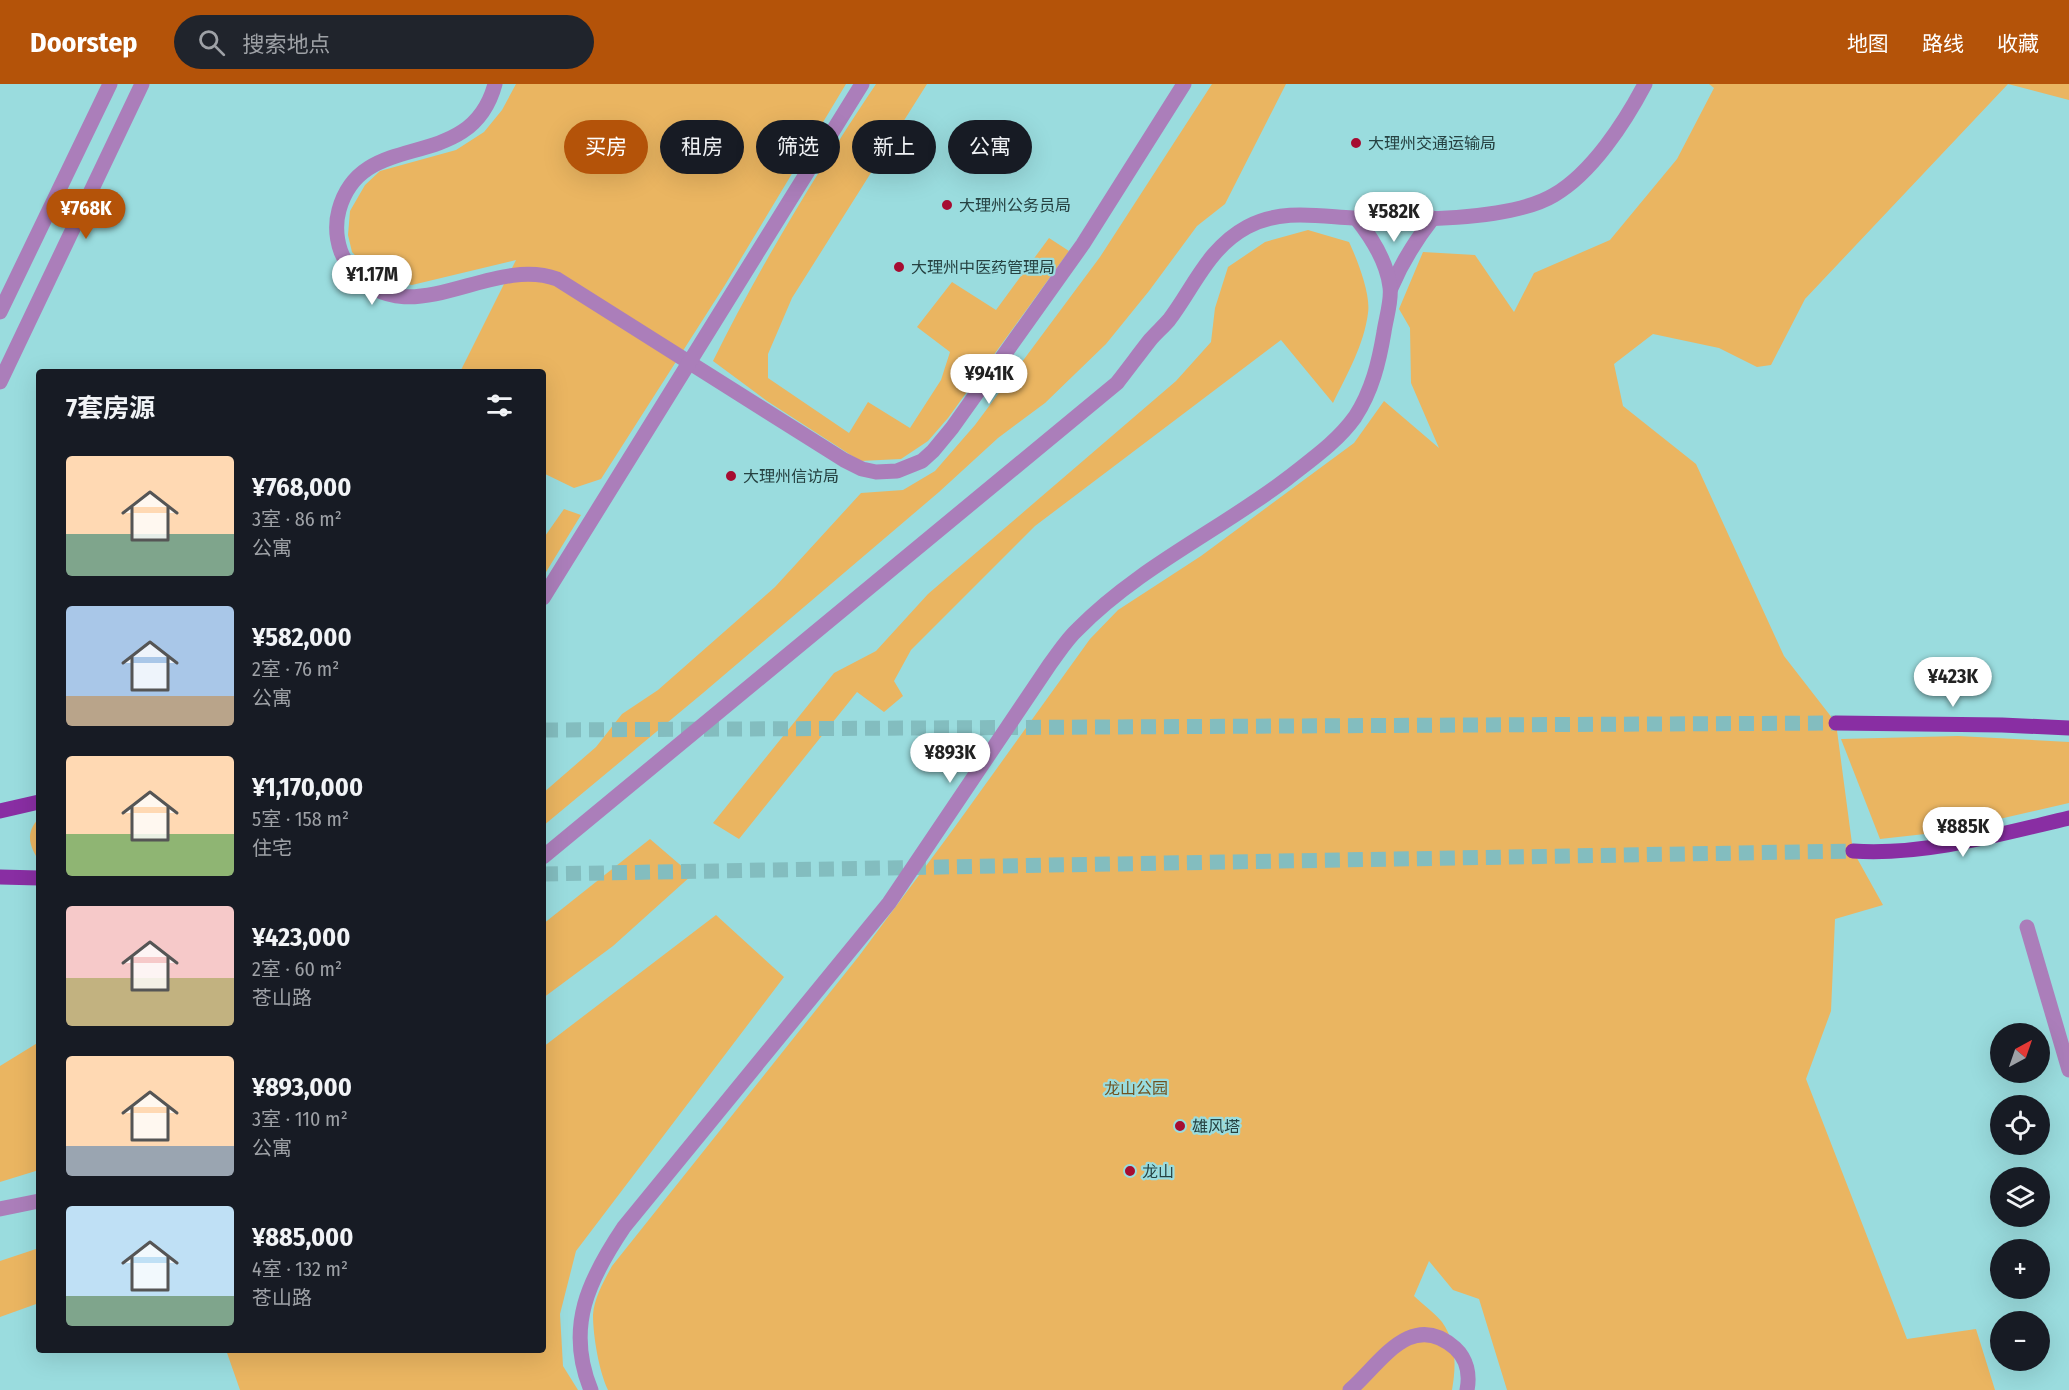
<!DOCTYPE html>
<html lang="zh">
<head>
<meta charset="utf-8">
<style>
  body { margin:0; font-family:"Fira Sans Condensed","Noto Sans SC",sans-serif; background:#20242c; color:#f1f3f6; height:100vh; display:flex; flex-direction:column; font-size:22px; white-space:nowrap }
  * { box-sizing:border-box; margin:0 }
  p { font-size:20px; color:#9ea1a6 }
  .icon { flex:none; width:33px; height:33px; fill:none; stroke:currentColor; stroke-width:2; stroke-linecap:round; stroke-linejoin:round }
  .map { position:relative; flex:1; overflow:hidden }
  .panel { position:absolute; left:36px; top:285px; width:510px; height:984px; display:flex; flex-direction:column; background:#171b24; border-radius:6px; box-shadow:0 6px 24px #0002 }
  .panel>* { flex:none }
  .banner { position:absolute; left:564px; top:36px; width:570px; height:54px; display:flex; gap:12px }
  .needle { width:39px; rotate:40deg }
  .controls { position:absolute; left:1990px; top:939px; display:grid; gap:12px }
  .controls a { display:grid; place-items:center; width:60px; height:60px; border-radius:50%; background:#171b24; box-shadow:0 6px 24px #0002; font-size:30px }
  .price { position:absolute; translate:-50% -51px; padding:0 14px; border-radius:21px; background:#fff; color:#222; font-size:20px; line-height:39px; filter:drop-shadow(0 2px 3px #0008) }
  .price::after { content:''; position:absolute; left:50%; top:36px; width:18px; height:14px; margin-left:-9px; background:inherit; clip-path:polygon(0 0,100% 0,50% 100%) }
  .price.on { background:#b45309; color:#fff }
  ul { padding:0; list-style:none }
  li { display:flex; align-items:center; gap:18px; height:150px; padding:0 30px }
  li span { display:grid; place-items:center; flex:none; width:168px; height:120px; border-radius:6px; color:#555 }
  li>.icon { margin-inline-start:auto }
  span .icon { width:72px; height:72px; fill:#fffc; stroke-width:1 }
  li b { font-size:26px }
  h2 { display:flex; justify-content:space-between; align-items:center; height:72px; padding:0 30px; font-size:26px }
  .chip { padding:0 21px; border-radius:27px; background:#171b24; box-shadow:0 6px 24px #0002; font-size:21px; line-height:54px }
  .chip.on { background:#b45309; color:#fff }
  header { display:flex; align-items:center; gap:36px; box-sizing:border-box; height:84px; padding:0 30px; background:#b45309; color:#fff }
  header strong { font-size:28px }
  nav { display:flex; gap:33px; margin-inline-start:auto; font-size:21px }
  .search { width:420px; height:54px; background:#20242c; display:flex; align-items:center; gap:15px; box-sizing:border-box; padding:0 21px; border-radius:33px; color:#9ea1a6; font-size:22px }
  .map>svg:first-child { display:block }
</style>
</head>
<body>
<header>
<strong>Doorstep</strong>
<div class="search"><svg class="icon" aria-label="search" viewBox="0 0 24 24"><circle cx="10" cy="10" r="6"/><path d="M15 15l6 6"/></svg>搜索地点</div>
<nav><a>地图</a><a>路线</a><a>收藏</a></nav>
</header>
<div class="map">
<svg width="2069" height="1306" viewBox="0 0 2069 1306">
  <rect width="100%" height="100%" fill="#9adcde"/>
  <g fill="#eab561">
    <path d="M 516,0 L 846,0 L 725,201 L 601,395 L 574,404 L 543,389 L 543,288 L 460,288 L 516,176 L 412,201 L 391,197 L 370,187 L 352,168 L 348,151 L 350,127 L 365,101 L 380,87 L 456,66 L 484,48 L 502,26 Z"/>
    <path d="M 876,0 L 927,0 L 792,214 L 768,270 L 768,294 L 849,349 L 868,318 L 910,344 L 941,296 L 950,268 L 917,243 L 952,198 L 996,226 L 1049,154 L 1069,167 L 948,334 L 928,357 L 901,375 L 860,377 L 767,317 L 713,277 C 761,180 816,90 876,0 Z"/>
    <path d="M 1212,0 L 1286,0 L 1225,120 L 1197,142 L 1149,207 L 1106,260 L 1045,319 L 998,354 L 939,408 L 703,609 L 543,742 L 543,709 L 596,663 L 622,630 L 658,606 L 775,503 L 861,409 L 903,406 L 935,387 L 975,341 L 1100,173 Z"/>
    <path d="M 1709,0 L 2069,0 L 2069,16 L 2008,0 L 1805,215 L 1771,281 L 1757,283 L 1719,264 L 1653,250 L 1614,280 L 1623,322 L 1696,380 L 1784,572 L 1836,639 L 1853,767 L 1883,821 L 1835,835 L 1831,927 L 1806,995 L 1907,1255 L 1976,1245 L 1995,1306 L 1507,1306 L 1479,1215 L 1453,1206 L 1429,1177 L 1414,1212 C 1423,1221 1435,1229 1442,1238 C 1457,1259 1456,1283 1452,1306 L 608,1306 C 599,1287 593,1252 593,1231 C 594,1214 604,1197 612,1182 L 859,872 L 949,751 L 1090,555 L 1118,526 L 1201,472 L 1354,359 L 1384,317 L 1439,364 L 1411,299 L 1410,244 L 1399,225 L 1423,168 L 1475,171 L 1514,228 L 1534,189 L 1610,156 L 1677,75 L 1714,4 Z"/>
    <path d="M 1308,146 L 1349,158 C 1357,175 1371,210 1368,229 C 1364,261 1347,290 1333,319 L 1281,256 L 1035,442 L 911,566 L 894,597 L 903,612 L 884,628 L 857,608 L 739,755 L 713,739 L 834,589 L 876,567 L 928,510 L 1176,297 L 1211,258 L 1215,224 L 1228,183 L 1265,158 Z"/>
    <path d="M 564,425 L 581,431 L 543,493 L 543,455 Z"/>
    <path d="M 1958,652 L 2069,658 L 2069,719 L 1943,748 L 1880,755 L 1841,655 Z"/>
    <path d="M 39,734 L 39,777 C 29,761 25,749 39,734 Z"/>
    <path d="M 650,755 L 692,791 L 613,862 L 543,914 L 543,840 Z"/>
    <path d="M 716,831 L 784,893 L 576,1167 L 560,1230 L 563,1282 L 578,1306 L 240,1306 L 226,1266 L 543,1266 L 543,963 Z"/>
    <path d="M 39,958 L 39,1086 L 0,1098 L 0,982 Z"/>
    <path d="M 39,1164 L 39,1219 L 0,1233 L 0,1177 Z"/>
  </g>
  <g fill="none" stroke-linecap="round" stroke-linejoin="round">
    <g stroke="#83bdbf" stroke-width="15" stroke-dasharray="15 8" stroke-linecap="butt">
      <path d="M 543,646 L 1836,639"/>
      <path d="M 543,790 L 1853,767"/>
    </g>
    <g stroke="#ab7eba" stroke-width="15">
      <path d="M 495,0 C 470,93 362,41 339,126 C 334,144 337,167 349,182 C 405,256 488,170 557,195 L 844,376 L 862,385 L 876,388 L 897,387 L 922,377 L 933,367 L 952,344 L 1083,160 L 1184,0"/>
      <path d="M 1391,204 C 1402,178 1415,157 1433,134"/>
      <path d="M 0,228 L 110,0"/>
      <path d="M 0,298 L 142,0"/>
      <path d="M 543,514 L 862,0"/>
      <path d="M 543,773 L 1117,299 C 1128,285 1139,270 1150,256 C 1156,249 1163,243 1169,236 C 1194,203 1208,164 1247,143 C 1280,125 1317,132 1353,134 C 1405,137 1511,137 1554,111 C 1592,89 1625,38 1645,0"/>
      <path d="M 2027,843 L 2069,986"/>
      <path d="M 0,1125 L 39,1117"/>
      <path d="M 591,1306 C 565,1243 589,1195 624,1143 L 889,819 L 1050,580 C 1059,568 1067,555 1078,545 C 1139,483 1220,446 1288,394 C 1312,375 1337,358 1355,333 C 1372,307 1379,278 1384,248 C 1386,234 1392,216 1390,203 C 1387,178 1372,154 1356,134"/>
      <path d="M 1350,1306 C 1380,1280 1411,1225 1455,1264 C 1467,1275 1470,1291 1467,1306"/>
    </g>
    <g stroke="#892ea3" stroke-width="15">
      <path d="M 1836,639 L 2002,641 L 2069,644"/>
      <path d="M 0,727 L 39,718"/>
      <path d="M 1853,767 C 1923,772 2001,750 2069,734"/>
      <path d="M 0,793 L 39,794"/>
    </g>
  </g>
  <g fill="#a60c31" stroke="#9adcde" stroke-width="2">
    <circle cx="1356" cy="59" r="6"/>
    <circle cx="947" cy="121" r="6"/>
    <circle cx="899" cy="183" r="6"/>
    <circle cx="731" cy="392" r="6"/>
    <circle cx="1180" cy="1042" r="6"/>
    <circle cx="1130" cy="1087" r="6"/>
  </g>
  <g text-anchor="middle" stroke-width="4.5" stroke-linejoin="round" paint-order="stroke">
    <g font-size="16" fill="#264242" stroke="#9adcde" text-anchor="start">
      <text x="1368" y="65">大理州交通运输局</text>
      <text x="959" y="127">大理州公务员局</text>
      <text x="911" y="189">大理州中医药管理局</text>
      <text x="743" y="398">大理州信访局</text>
      <text x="1192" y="1048">雄风塔</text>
      <text x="1142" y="1093">龙山</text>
    </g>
    <g font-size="16" fill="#6f5220" stroke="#9adcde">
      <text x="1136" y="1010">龙山公园</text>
    </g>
  </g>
</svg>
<div class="controls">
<a><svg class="needle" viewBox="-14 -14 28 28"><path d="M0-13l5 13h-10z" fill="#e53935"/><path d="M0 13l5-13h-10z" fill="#9ea1a6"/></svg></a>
<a><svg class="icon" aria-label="locate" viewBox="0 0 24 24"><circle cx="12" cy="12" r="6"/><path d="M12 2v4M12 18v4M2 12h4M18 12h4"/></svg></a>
<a><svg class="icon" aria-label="layers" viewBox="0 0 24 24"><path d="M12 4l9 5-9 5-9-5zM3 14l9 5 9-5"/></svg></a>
<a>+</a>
<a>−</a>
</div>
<b class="price on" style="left:86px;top:156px">¥768K</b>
<b class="price" style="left:1394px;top:159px">¥582K</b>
<b class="price" style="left:372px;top:222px">¥1.17M</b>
<b class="price" style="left:989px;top:321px">¥941K</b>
<b class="price" style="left:1953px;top:624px">¥423K</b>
<b class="price" style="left:950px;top:700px">¥893K</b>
<b class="price" style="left:1963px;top:774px">¥885K</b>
<div class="banner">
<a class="chip on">买房</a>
<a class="chip">租房</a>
<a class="chip">筛选</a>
<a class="chip">新上</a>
<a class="chip">公寓</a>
</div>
<section class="panel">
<h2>7套房源<svg class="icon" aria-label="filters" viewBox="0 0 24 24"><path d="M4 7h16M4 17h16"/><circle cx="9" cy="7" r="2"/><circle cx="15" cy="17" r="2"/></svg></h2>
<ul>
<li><span style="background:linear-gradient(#ffd9b3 65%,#7fa58c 0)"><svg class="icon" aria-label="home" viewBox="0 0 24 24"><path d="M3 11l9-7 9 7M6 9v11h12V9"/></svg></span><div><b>¥768,000</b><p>3室 · 86 m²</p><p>公寓</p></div></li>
<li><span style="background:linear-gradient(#a9c7e8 75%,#b9a48a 0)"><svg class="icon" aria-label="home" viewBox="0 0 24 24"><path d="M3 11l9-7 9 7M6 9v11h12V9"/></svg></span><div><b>¥582,000</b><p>2室 · 76 m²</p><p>公寓</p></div></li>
<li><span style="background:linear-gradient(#ffd9b3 65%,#8fb573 0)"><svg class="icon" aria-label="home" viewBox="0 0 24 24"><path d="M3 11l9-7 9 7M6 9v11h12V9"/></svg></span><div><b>¥1,170,000</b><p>5室 · 158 m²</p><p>住宅</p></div></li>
<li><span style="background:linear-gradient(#f6c9c9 60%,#c2b280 0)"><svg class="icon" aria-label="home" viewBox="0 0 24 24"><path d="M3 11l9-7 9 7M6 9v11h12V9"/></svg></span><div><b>¥423,000</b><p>2室 · 60 m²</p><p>苍山路</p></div></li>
<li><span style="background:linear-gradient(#ffd9b3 75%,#9aa5b1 0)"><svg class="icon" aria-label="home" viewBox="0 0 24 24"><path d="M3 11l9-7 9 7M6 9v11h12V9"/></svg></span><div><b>¥893,000</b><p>3室 · 110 m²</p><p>公寓</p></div></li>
<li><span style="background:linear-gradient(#bfe0f5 75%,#7fa58c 0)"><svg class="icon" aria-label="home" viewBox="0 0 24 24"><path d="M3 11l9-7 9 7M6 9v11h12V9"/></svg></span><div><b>¥885,000</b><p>4室 · 132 m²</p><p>苍山路</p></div></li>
</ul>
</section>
</div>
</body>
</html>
